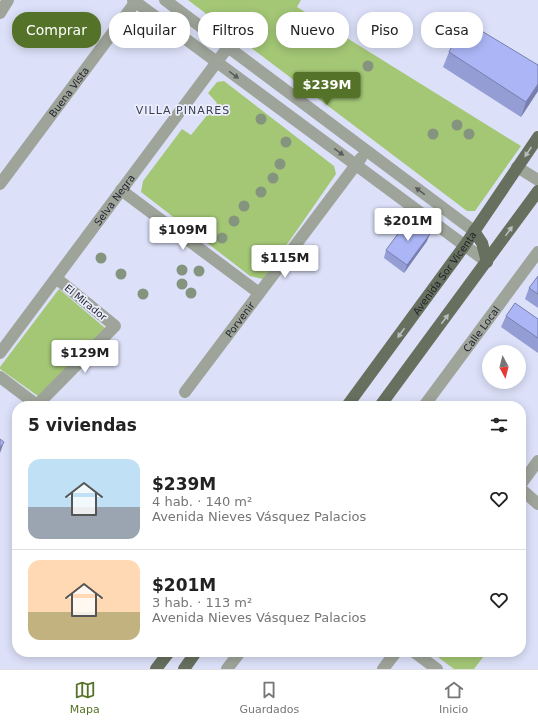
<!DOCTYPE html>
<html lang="es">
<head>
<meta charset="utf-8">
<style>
  body { margin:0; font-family:"DejaVu Sans",sans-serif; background:#f6f6f6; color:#222; height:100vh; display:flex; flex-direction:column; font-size:15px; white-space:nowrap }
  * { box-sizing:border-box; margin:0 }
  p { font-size:13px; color:#767676 }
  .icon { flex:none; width:22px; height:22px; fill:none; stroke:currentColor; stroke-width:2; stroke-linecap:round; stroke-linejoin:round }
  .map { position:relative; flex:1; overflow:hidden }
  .drawer { position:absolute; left:12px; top:401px; width:514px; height:256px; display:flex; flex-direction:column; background:#fff; border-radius:16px; box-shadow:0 2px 10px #0003 }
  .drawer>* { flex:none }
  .hud { position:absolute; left:12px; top:12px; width:514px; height:36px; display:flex; gap:8px }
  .needle { width:26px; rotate:173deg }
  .tools { position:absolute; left:482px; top:345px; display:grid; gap:8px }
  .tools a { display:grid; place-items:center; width:44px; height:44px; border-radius:50%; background:#fff; box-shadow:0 2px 10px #0003; font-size:20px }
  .price { position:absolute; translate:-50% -34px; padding:0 9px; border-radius:4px; background:#fff; color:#222; font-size:13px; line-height:26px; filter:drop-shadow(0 1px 2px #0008) }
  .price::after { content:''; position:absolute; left:50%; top:24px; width:12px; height:9px; margin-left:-6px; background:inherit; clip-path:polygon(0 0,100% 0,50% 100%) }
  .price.on { background:#557328; color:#fff }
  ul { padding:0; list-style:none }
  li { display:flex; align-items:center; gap:12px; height:100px; padding:0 16px }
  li+li { border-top:1px solid #e0e0e0 }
  li span { display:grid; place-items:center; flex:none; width:112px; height:80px; border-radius:12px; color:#555 }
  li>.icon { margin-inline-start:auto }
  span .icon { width:48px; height:48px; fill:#fffc; stroke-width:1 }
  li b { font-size:17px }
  h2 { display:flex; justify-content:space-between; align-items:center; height:48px; padding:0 16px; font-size:17px }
  .pill { padding:0 14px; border-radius:16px; background:#fff; box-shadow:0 2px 10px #0003; font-size:14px; line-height:36px }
  .pill.on { background:#557328; color:#fff }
  .menu { display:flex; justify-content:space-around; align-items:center; height:56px; border-top:1px solid #e0e0e0; background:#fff; font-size:11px; color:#767676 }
  .menu a { display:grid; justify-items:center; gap:2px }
  .menu .on { color:#557328 }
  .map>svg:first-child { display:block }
</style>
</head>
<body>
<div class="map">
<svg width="538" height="669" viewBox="0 0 538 669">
  <rect width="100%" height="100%" fill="#dce1f9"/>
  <g fill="#a4c776">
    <path d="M 188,0 L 301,0 L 297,7 L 521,146 L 475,211 L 467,211 Z"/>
    <path d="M 224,81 L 334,166 L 336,174 L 263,279 L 250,276 L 141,192 L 143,181 L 182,129 L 191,135 L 217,103 L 208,93 L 217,82 Z"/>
    <path d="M 59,289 L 105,328 L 38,396 L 0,369 L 0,367 Z"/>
    <path d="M 431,652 L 487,652 L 474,669 L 454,669 Z"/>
  </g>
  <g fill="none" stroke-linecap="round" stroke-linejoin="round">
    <g stroke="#9fa49a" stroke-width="12">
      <path d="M 133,0 L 487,262"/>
      <path d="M 165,0 L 474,231"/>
      <path d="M 0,13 L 8,0"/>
      <path d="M 517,167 L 538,180"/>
      <path id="s1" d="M 0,184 L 137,0"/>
      <path d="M 121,190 L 259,293"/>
      <path id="s2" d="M 0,353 L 228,47"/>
      <path d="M 0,377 L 37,405"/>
      <path id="s3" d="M 185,392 L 361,158"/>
      <path d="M 36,406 L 115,326 L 56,278"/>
      <path id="s4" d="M 424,406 L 538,252"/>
      <path d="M 521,484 L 538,461"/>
      <path d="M 521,489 L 538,504"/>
      <path d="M 414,652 L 437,669"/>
      <path d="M 227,669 L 240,652"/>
      <path d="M 383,669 L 396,652"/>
    </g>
    <g stroke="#67705e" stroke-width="12">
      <path d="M 474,231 L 482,243 L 487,262"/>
      <path id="s5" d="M 347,406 L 465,245 L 538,137"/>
      <path d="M 380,406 L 538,191"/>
      <path d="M 156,669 L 169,652"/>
      <path d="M 184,669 L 196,652"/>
    </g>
  </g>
  <g fill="#85947f">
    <circle cx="368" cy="66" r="5.5"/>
    <circle cx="330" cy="92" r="5.5"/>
    <circle cx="261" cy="119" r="5.5"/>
    <circle cx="457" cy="125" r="5.5"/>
    <circle cx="433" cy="134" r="5.5"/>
    <circle cx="469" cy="134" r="5.5"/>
    <circle cx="286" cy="142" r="5.5"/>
    <circle cx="280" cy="164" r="5.5"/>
    <circle cx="273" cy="178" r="5.5"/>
    <circle cx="261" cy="192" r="5.5"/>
    <circle cx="244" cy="206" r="5.5"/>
    <circle cx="234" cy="221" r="5.5"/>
    <circle cx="222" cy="238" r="5.5"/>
    <circle cx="101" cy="258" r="5.5"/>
    <circle cx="182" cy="270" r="5.5"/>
    <circle cx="199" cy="271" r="5.5"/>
    <circle cx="121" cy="274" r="5.5"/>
    <circle cx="182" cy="284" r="5.5"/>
    <circle cx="191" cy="293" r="5.5"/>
    <circle cx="143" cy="294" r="5.5"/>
  </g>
  <g fill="#949dd4">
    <path d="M 449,52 L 538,65 L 538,91 L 521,117 L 443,67 Z"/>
    <path d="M 427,241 L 404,273 L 384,258 L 386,250 Z"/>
    <path d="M 538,276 L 538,308 L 525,299 L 529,288 Z"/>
    <path d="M 506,316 L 538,319 L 538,353 L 501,327 Z"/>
  </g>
  <g fill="#787fac">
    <path d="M 538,84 L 538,91 L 521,117 L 526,102 Z"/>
    <path d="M 430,234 L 427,241 L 404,273 L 407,265 Z"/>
    <path d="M 4,442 L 0,453 L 0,448 Z"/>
  </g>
  <g fill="#acb6f6" stroke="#787fac">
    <path d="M 465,21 L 538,65 L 538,84 L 526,102 L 449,52 Z"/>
    <path d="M 409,219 L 430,234 L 407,265 L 386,250 Z"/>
    <path d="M 538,276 L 538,294 L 529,288 Z"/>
    <path d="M 515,303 L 538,319 L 538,338 L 506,316 Z"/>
    <path d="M 0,439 L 4,442 L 0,448 Z"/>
  </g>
  <defs><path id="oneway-solid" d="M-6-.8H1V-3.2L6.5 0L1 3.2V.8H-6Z"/></defs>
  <g fill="#595c5c">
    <use href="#oneway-solid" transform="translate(234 75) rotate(36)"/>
    <use href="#oneway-solid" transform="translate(339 152) rotate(36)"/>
    <use href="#oneway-solid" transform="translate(420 191) rotate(-143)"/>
  </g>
  <g fill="#b7bcbd">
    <use href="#oneway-solid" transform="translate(528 152) rotate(124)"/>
    <use href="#oneway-solid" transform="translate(509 231) rotate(-54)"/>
    <use href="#oneway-solid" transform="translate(445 319) rotate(-53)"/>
    <use href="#oneway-solid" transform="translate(401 333) rotate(126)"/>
  </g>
  <g text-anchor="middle" stroke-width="3.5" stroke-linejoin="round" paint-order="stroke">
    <g font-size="10" fill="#1f212a" stroke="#eceefd">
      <text dy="4" stroke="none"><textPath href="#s1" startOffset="115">Buena Vista</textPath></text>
      <text dy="4" stroke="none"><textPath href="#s2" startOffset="191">Selva Negra</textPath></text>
      <text dy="4" stroke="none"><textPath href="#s5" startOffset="165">Avenida Sor Vicenta</textPath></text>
      <text transform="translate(86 302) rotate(39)" y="4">El Mirador</text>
      <text dy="4" stroke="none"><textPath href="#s3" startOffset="91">Porvenir</textPath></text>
      <text dy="4" stroke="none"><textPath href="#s4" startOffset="96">Calle Local</textPath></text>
    </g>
    <g font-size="11" letter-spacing="1" fill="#3c3f52" stroke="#eceefd">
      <text x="183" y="114">VILLA PINARES</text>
    </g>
  </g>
</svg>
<div class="tools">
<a><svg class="needle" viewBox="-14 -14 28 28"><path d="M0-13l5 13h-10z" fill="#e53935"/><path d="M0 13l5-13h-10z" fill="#767676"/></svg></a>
</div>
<b class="price on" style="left:327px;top:106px">$239M</b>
<b class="price" style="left:408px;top:242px">$201M</b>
<b class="price" style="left:183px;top:251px">$109M</b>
<b class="price" style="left:285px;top:279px">$115M</b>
<b class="price" style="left:85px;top:374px">$129M</b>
<div class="hud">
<a class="pill on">Comprar</a>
<a class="pill">Alquilar</a>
<a class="pill">Filtros</a>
<a class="pill">Nuevo</a>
<a class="pill">Piso</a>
<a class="pill">Casa</a>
</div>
<section class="drawer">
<h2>5 viviendas<svg class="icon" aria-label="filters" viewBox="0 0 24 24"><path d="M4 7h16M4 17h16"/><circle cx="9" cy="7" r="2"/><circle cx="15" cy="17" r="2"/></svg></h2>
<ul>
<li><span style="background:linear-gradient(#bfe0f5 60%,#9aa5b1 0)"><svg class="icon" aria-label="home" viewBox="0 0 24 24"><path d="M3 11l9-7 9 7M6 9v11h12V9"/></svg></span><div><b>$239M</b><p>4 hab. · 140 m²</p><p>Avenida Nieves Vásquez Palacios</p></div><svg class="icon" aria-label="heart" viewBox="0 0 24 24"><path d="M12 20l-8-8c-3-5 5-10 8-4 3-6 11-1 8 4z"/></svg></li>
<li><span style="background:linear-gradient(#ffd9b3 65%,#c2b280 0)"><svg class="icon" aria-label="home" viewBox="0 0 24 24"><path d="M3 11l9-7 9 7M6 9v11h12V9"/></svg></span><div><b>$201M</b><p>3 hab. · 113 m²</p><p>Avenida Nieves Vásquez Palacios</p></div><svg class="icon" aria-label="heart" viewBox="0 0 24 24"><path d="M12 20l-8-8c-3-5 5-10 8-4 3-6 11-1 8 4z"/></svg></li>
</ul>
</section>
</div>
<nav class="menu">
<a class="on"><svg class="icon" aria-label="map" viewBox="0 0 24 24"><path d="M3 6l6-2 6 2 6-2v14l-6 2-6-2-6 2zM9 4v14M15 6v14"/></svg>Mapa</a>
<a><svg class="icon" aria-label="saved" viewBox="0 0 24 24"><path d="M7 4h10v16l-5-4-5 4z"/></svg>Guardados</a>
<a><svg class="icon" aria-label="home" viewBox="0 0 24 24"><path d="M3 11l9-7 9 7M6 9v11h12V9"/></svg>Inicio</a>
</nav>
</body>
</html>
